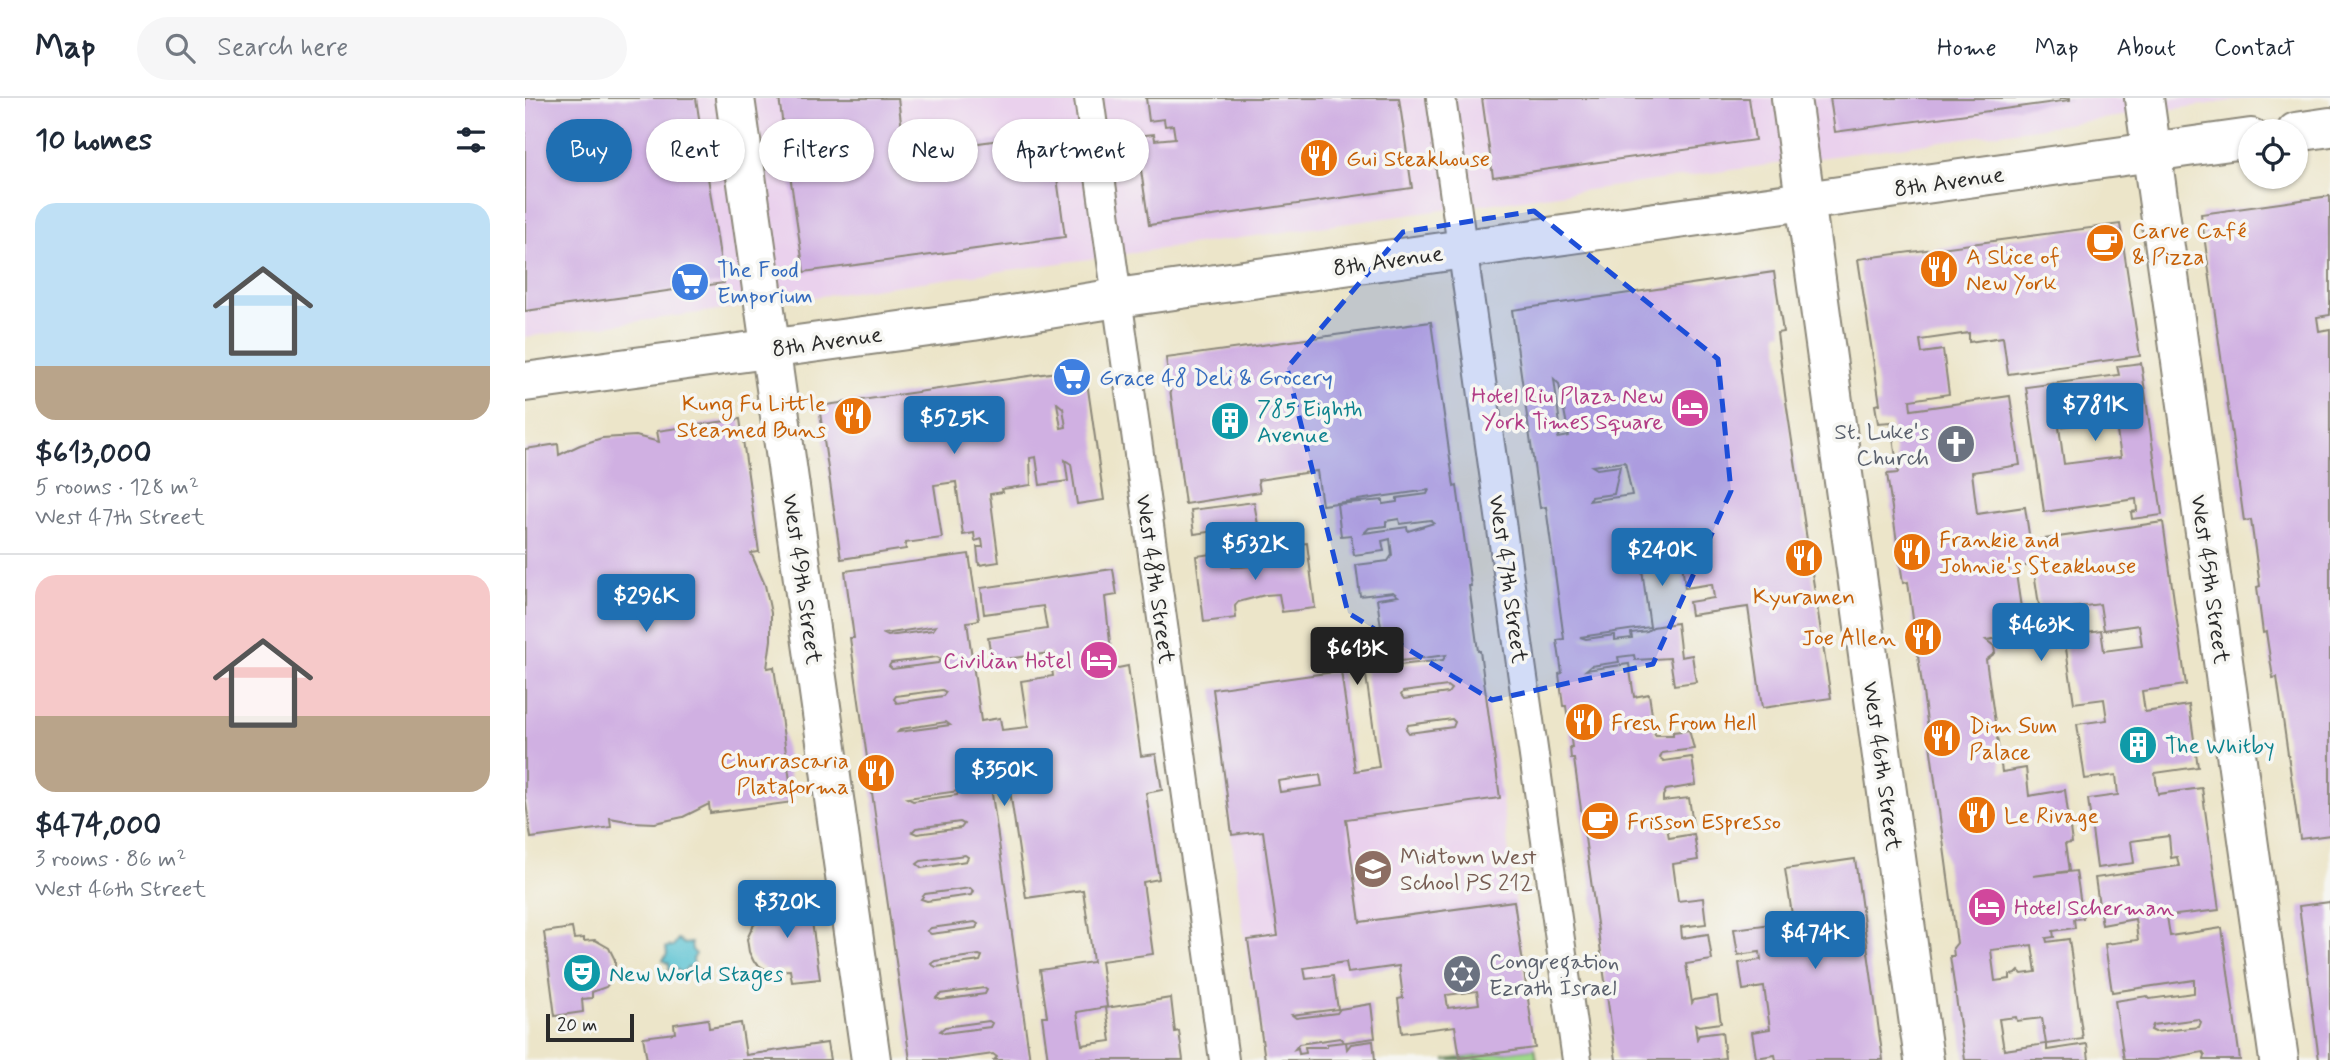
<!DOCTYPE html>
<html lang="en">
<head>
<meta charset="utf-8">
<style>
  body { margin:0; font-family:Mynerve,sans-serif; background:#f6f6f7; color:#1f2937; height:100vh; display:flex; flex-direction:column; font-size:26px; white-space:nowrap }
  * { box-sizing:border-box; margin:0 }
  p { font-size:23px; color:#747a83 }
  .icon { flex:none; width:38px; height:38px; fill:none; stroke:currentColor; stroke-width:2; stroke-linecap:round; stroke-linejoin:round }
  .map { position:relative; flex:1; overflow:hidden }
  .side { display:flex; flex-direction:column; background:#fff; width:525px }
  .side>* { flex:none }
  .banner { position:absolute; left:21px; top:21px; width:665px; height:63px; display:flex; gap:14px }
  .fabs { position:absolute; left:1713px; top:21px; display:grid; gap:14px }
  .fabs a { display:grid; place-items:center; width:70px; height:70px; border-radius:50%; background:#fff; box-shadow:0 2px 5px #0004; font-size:35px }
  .scale { position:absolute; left:21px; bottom:18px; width:88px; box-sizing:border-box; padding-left:7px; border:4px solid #2b2b2b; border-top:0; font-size:19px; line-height:24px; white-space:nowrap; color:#2b2b2b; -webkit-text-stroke:5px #f6f6f2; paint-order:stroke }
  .price { position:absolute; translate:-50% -60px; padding:0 16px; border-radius:7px; background:#1f6fb2; color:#fff; font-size:23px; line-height:46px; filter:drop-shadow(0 2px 4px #0008) }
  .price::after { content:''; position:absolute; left:50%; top:42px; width:21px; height:16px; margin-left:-10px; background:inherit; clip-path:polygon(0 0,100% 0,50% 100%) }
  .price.selected { background:#222; color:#fff }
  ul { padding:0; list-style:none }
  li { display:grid; align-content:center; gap:14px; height:371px; padding:0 35px }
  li+li { border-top:2px solid #e0e1e3 }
  li span { display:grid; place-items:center; height:217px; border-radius:21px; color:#555 }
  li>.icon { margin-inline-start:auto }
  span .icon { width:126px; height:126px; fill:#fffc; stroke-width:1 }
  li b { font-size:30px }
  h2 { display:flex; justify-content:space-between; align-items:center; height:84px; padding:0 35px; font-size:30px }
  .tag { padding:0 24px; border-radius:32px; background:#fff; box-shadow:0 2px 5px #0004; font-size:24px; line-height:63px }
  .tag.selected { background:#1f6fb2; color:#fff }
  header { display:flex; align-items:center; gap:42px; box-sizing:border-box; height:98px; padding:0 35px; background:#fff; border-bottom:2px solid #e0e1e3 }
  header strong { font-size:33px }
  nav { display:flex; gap:38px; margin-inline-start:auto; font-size:24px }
  .search { width:490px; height:63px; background:#f6f6f7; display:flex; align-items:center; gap:18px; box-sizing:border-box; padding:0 24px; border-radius:38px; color:#747a83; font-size:26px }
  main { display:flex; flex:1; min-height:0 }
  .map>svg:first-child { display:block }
</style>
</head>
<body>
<header>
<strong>Map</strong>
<div class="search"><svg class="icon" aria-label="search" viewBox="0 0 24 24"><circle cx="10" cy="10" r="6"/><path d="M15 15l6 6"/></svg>Search here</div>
<nav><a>Home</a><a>Map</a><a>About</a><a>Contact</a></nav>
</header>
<main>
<section class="side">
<h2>10 homes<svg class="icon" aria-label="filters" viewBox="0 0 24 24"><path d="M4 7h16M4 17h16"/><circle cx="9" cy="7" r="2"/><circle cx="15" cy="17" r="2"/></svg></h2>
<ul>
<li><span style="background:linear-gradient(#bfe0f5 75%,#b9a48a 0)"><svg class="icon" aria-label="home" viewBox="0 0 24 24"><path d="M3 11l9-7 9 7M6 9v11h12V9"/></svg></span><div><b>$613,000</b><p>5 rooms · 128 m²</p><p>West 47th Street</p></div></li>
<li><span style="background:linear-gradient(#f6c9c9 65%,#b9a48a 0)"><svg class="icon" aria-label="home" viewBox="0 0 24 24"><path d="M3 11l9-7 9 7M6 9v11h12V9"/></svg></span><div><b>$474,000</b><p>3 rooms · 86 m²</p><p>West 46th Street</p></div></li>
</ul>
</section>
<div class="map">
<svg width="1805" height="962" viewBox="0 0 1805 962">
  <rect width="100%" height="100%" fill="#f6f6f2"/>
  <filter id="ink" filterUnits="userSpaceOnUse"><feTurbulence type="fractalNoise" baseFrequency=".0143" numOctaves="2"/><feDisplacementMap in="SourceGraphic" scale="14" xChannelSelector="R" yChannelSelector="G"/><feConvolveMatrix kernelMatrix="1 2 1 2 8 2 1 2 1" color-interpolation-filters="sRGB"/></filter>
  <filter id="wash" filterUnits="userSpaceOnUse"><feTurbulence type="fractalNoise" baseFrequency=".00686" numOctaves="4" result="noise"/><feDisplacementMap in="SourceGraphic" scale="28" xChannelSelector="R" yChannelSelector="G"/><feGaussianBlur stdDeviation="1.57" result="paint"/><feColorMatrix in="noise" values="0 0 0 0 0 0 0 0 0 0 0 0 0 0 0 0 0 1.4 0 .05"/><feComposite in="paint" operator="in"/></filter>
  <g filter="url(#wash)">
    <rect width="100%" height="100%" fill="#ece5c9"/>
    <g fill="#ead1ed">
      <path d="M 0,0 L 1728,0 L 0,239 Z"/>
      <path d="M 970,653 L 997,851 L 726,889 L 700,690 Z"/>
    </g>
    <path fill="#9fda8d" stroke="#65825c" stroke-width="2" d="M 1010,950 L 1012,962 L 920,962 Z"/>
    <path fill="#56c1d1" stroke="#40767e" stroke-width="2" d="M 153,841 L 159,846 L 166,845 L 167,852 L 171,856 L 168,861 L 169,868 L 162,870 L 157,875 L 151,871 L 144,872 L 144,866 L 138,862 L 142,856 L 141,849 L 148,848 Z"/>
    <g id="blocks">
      <g fill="#d0b0e2" fill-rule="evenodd">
        <path d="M 0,0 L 171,0 L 199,185 L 0,213 Z"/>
        <path d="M 254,0 L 373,0 L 380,55 L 526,35 L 540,139 L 279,174 Z"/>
        <path d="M 621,0 L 874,0 L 887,90 L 624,127 L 611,38 L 629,36 L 630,42 L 650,40 L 648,27 L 640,28 L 639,21 L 624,23 Z"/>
        <path d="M 957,0 L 1224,0 L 1230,42 L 968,79 Z"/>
        <path d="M 1305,0 L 1545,0 L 1545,2 L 1310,34 Z"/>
        <path d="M 1805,98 L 1805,217 L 1792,219 L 1794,233 L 1805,231 L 1805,737 L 1775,741 L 1752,579 L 1748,580 L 1741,534 L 1738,535 L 1732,489 L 1735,488 L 1726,422 L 1719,423 L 1676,116 Z"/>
        <path d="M 1595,126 L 1615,258 L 1483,276 L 1478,239 L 1444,244 L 1444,235 L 1395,242 L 1397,255 L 1418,252 L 1424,296 L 1385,302 L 1386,312 L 1485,298 L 1495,367 L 1447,374 L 1452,416 L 1500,409 L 1505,443 L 1638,424 L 1661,587 L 1617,593 L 1620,614 L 1664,607 L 1673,669 L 1630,675 L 1633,696 L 1677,690 L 1694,812 L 1642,818 L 1645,838 L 1697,830 L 1715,962 L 1679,962 L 1680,957 L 1678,954 L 1632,962 L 1599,962 L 1590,903 L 1622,898 L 1625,901 L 1669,895 L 1669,882 L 1587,894 L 1580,846 L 1613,842 L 1610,821 L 1577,827 L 1570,780 L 1654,768 L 1652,759 L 1646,760 L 1644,738 L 1614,742 L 1606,743 L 1609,765 L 1572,770 L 1563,701 L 1593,697 L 1591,677 L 1560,681 L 1552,626 L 1582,622 L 1579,601 L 1549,605 L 1539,537 L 1576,532 L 1579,553 L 1617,548 L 1614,527 L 1579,532 L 1575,506 L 1515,514 L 1508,467 L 1490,469 L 1500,537 L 1461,542 L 1469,548 L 1470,555 L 1461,562 L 1477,674 L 1501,670 L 1504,698 L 1540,692 L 1547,745 L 1540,746 L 1544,773 L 1508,778 L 1551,773 L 1558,820 L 1549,821 L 1550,830 L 1528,833 L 1529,839 L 1521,840 L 1522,844 L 1544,841 L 1558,941 L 1522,946 L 1522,952 L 1562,946 L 1564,962 L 1440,962 L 1425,858 L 1429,858 L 1428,850 L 1432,845 L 1383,484 L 1378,485 L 1362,376 L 1373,375 L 1366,324 L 1353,325 L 1350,307 L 1355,306 L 1333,161 ZM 1507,847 L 1511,874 L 1497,876 L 1494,873 L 1491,876 L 1485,877 L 1485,881 L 1470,883 L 1466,852 ZM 1491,919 L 1492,923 L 1517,920 L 1521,946 L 1479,952 L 1474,921 ZM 1673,921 L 1676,924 L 1674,929 L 1630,934 L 1626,932 L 1628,927 Z"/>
        <path d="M 1249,174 L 1258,234 L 1252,235 L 1260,297 L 1306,600 L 1237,610 L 1223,509 L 1166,517 L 1164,504 L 1189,500 L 1187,486 L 1160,490 L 1157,464 L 1166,463 L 1164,449 L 1159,449 L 1157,438 L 1113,443 L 1125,529 L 1055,539 L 1061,541 L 1090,537 L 1090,542 L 1107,540 L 1106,535 L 1122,533 L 1128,529 L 1152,525 L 1156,559 L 1167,557 L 1171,584 L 1149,587 L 1145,560 L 1110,562 L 1109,557 L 1093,559 L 1094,564 L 1066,568 L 1061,572 L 1104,566 L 1109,599 L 1124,596 L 1130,637 L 1148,637 L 1148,634 L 1164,632 L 1169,651 L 1137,655 L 1135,660 L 1139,663 L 1167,659 L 1171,687 L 1141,692 L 1138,698 L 1138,703 L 1164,700 L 1168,726 L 1142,729 L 1144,740 L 1169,736 L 1173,762 L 1148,766 L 1153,803 L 1178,800 L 1181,826 L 1156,829 L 1157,840 L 1183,836 L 1187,862 L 1161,866 L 1167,905 L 1169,902 L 1192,898 L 1196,925 L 1174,928 L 1170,926 L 1172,941 L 1174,937 L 1197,934 L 1200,960 L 1184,962 L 1091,962 L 1049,661 L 1046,661 L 1045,649 L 1047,649 L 1041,608 L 1038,608 L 1034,576 L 1037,575 L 1032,542 L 1039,541 L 1021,409 L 1015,410 L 987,212 ZM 1029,281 L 1034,286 L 1044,338 L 1033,340 L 1036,334 ZM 1100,364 L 1107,397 L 1064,403 L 1066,399 L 1089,396 L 1095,368 L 1072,371 L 1067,368 Z"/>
        <path d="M 906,224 L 929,389 L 932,388 L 946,488 L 944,488 L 953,553 L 955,553 L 975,700 L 821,721 L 835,824 L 989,803 L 1010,950 L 935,960 L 930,928 L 877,935 L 873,901 L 878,900 L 874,868 L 823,875 L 821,864 L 779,870 L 781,881 L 808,878 L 813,911 L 767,917 L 771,920 L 812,915 L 815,911 L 846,906 L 850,940 L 821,944 L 822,951 L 826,946 L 848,943 L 850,962 L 740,962 L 723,842 L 753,838 L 738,733 L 707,737 L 688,591 L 816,573 L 830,673 L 854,669 L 840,571 L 918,562 L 921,557 L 861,565 L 852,501 L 873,498 L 868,494 L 835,498 L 831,467 L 863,463 L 867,457 L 865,441 L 857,443 L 859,453 L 829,457 L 826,437 L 816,438 L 812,406 L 858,402 L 858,406 L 872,404 L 872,400 L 902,396 L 904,392 L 797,407 L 792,373 L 733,382 L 735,394 L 660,406 L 641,260 ZM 874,421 L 875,426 L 905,422 L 909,425 L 883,433 L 882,429 L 839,435 L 844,430 L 861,428 L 861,423 ZM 922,588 L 926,591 L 923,595 L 879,601 L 876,597 L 878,594 ZM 927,621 L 930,624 L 928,629 L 884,635 L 881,631 L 883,627 ZM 795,677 L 797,688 L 755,694 L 753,683 ZM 952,893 L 954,906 L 923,910 L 921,897 ZM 815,940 L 819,944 L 802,946 L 802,949 L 780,949 L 781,955 L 774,956 L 773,950 L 770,951 L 774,946 Z"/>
        <path d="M 1616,265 L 1637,417 L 1607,421 L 1606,414 L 1612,413 L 1611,401 L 1519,414 L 1501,289 L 1594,277 L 1592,268 ZM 1590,321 L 1596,359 L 1539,366 L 1534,329 Z"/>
        <path d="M 560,270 L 579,402 L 552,406 L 546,366 L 540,362 L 543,383 L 515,387 L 511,359 L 505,360 L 506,387 L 477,391 L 478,394 L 465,396 L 474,464 L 454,467 L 452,449 L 458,449 L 457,441 L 450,443 L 449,435 L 438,437 L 431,384 L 409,387 L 417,440 L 380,445 L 381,451 L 316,461 L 294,308 ZM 532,305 L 538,310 L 541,329 L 536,330 Z"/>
        <path d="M 215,321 L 234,454 L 226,455 L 240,487 L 246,515 L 246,542 L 242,570 L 249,569 L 268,704 L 185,715 L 184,706 L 158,719 L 130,725 L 107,724 L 85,720 L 86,729 L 6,740 L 0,698 L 0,351 L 33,346 L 34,357 L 55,347 L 77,340 L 111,338 L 134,344 L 132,333 Z"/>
        <path d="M 729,404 L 733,427 L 669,436 L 666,412 Z"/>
        <path d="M 782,445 L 790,510 L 757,514 L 754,496 L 740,497 L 713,504 L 710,508 L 711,520 L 679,524 L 671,458 L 703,454 L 707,469 L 717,469 L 749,465 L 749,449 Z"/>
        <path d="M 444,456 L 454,522 L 442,524 L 456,623 L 475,620 L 477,632 L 503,629 L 496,583 L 528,578 L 525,555 L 467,563 L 463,540 L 522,531 L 518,508 L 459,516 L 456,490 L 588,471 L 592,497 L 580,499 L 588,571 L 603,568 L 616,658 L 631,656 L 637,692 L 621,695 L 634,781 L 618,784 L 628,856 L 576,863 L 582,909 L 552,914 L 557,947 L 586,943 L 581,910 L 646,900 L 650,934 L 654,933 L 658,962 L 523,962 L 517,918 L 522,918 L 515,872 L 568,864 L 565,840 L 558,792 L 501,800 L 484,686 L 466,689 L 505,962 L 469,962 L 472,959 L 468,956 L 426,962 L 385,962 L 325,540 L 329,540 L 320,473 ZM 411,528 L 408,532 L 363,538 L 359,536 ZM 412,559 L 416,561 L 413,565 L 367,571 L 364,568 L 366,565 ZM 417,592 L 421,594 L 418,598 L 372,605 L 369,601 L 371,598 ZM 421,624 L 425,627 L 373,634 L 376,631 ZM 434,693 L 432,697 L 388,703 L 382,700 ZM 435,724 L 439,726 L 436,730 L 392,736 L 387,734 L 391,730 ZM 440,757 L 443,759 L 441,763 L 397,770 L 392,766 L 396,763 ZM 445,790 L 448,793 L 446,797 L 402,803 L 396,801 L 400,796 ZM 450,824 L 453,826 L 451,830 L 406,836 L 402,833 L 406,830 ZM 454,857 L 457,858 L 455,863 L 411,869 L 406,866 L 410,863 ZM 459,890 L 462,892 L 460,896 L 416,902 L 411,900 L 415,896 ZM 464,923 L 467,925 L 465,929 L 419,935 L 415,933 L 420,929 Z"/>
        <path d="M 1330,761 L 1358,962 L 1251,962 L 1250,957 L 1231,960 L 1227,934 L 1245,931 L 1239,889 L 1218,892 L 1214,865 L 1236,862 L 1235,854 L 1213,857 L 1209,831 L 1268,823 L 1260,771 Z"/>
        <path d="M 283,795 L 295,881 L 267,884 L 265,872 L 243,873 L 229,864 L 224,854 L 222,841 L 228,828 L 234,821 L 247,817 L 247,813 L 257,812 L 255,799 Z"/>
        <path d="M 1805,804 L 1805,962 L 1794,962 L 1774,808 Z"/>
        <path d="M 47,830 L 49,841 L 59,840 L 59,843 L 70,842 L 84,850 L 90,862 L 90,873 L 88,880 L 81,889 L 67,894 L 67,900 L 57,901 L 58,914 L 30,918 L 19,834 Z"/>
        <path d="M 183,921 L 184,930 L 216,925 L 221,957 L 302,945 L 305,962 L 122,962 L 118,939 L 150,935 L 149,926 Z"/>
      </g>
    </g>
  </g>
  <g filter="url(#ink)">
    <use href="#blocks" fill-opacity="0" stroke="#8c887a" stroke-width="2"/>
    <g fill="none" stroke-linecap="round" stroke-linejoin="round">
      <defs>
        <g id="minor">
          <path d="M 564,0 L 699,962"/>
          <path d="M 916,0 L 1052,962"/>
        </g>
        <g id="secondary">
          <path d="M 210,0 L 346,962"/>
          <path d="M 1266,0 L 1399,962"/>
          <path d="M 1619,0 L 1754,962"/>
          <path d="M 1771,34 L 1805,29"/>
          <path d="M 0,284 L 448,223 L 592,200 L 1726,40"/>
        </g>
      </defs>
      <use href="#minor" stroke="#8c887a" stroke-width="32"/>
      <use href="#secondary" stroke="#8c887a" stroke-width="42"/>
      <use href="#minor" stroke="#fff" stroke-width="28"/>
      <use href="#secondary" stroke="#fff" stroke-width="38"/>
    </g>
  </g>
  <path fill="#1d4ed8" fill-opacity="0.2" stroke="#1d4ed8" stroke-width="5" stroke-dasharray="14 9" stroke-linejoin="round" d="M 1009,113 L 1193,261 L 1206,393 L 1128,566 L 967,602 L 823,515 L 762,270 L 878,134 Z"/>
  <defs>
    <symbol id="restaurant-disc" viewBox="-11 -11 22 22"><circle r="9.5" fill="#e8710a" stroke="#f6f6f2"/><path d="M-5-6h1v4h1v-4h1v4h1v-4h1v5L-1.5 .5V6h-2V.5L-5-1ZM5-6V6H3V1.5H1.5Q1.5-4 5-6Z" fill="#fff"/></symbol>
    <symbol id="cafe-disc" viewBox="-11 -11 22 22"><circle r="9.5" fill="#e8710a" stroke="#f6f6f2"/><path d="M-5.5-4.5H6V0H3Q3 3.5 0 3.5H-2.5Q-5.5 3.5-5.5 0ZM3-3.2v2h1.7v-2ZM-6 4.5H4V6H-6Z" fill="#fff"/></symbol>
    <symbol id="supermarket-disc" viewBox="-11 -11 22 22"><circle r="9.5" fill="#3f7fe0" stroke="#f6f6f2"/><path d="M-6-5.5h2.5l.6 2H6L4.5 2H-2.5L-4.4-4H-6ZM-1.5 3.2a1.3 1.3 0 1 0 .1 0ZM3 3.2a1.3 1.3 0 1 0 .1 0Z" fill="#fff"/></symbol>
    <symbol id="hotel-disc" viewBox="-11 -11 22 22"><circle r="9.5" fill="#d1479c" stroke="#f6f6f2"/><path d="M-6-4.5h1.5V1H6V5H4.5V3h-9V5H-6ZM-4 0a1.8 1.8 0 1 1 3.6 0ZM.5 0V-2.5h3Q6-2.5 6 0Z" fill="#fff"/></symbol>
    <symbol id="building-disc" viewBox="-11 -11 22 22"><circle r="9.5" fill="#0f9aa8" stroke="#f6f6f2"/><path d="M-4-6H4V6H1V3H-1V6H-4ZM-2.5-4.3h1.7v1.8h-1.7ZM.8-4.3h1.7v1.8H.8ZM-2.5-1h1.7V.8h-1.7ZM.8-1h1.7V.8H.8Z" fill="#fff"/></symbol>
    <symbol id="church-disc" viewBox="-11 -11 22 22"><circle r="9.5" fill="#6b7280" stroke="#f6f6f2"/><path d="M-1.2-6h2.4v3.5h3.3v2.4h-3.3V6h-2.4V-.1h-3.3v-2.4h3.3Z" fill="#fff"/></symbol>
    <symbol id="school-disc" viewBox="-11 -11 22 22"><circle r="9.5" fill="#8d6e63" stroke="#f6f6f2"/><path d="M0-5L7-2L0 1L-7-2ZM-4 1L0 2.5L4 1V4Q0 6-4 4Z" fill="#fff"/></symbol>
    <symbol id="theatre-disc" viewBox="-11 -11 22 22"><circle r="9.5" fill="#0f9aa8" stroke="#f6f6f2"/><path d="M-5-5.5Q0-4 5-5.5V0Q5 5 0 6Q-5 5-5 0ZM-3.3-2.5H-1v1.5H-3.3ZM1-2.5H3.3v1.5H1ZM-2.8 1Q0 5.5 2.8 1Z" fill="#fff"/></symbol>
    <symbol id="synagogue-disc" viewBox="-11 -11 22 22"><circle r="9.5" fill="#6b7280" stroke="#f6f6f2"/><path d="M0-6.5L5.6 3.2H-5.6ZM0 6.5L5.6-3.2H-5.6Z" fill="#fff"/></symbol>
  </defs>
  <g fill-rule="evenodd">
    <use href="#restaurant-disc" x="772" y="38" width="44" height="44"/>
    <use href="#cafe-disc" x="1558" y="123" width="44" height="44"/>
    <use href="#restaurant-disc" x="1392" y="149" width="44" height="44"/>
    <use href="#supermarket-disc" x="143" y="162" width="44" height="44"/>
    <use href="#supermarket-disc" x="525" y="257" width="44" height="44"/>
    <use href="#hotel-disc" x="1143" y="288" width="44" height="44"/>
    <use href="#restaurant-disc" x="306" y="296" width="44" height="44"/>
    <use href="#building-disc" x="683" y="301" width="44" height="44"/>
    <use href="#church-disc" x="1409" y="324" width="44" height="44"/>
    <use href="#restaurant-disc" x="1365" y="432" width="44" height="44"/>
    <use href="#restaurant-disc" x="1257" y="438" width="44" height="44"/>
    <use href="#restaurant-disc" x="1376" y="517" width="44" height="44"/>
    <use href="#hotel-disc" x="552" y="540" width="44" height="44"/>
    <use href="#restaurant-disc" x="1037" y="602" width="44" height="44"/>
    <use href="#restaurant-disc" x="1395" y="618" width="44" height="44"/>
    <use href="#building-disc" x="1591" y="625" width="44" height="44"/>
    <use href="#restaurant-disc" x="329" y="653" width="44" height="44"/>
    <use href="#restaurant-disc" x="1430" y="695" width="44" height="44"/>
    <use href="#cafe-disc" x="1053" y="701" width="44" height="44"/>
    <use href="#school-disc" x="826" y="749" width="44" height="44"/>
    <use href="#hotel-disc" x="1440" y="787" width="44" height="44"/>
    <use href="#theatre-disc" x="35" y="853" width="44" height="44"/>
    <use href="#synagogue-disc" x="915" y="854" width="44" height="44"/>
  </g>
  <g text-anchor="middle" stroke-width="7" stroke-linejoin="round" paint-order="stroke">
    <g font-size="23" fill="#c56008" stroke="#f6f6f2" text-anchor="start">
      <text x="821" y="68">Gui Steakhouse</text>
      <text x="1607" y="140">Carve Café<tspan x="1607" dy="26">&amp; Pizza</tspan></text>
      <text x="1441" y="166">A Slice of<tspan x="1441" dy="26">New York</tspan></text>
      <text x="301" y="313" text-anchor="end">Kung Fu Little<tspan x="301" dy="26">Steamed Buns</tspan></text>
      <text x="1414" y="449">Frankie and<tspan x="1414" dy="26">Johnie's Steakhouse</tspan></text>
      <text x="1279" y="506" text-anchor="middle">Kyuramen</text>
      <text x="1371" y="547" text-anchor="end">Joe Allen</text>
      <text x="1086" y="632">Fresh From Hell</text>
      <text x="1444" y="635">Dim Sum<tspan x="1444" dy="26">Palace</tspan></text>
      <text x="324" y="670" text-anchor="end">Churrascaria<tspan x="324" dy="26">Plataforma</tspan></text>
      <text x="1479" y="725">Le Rivage</text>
      <text x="1102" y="731">Frisson Espresso</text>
    </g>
    <g font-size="23" fill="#2b2b2b" stroke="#f6f6f2">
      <text transform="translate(1424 83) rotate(-8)" y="8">8th Avenue</text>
      <text transform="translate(863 162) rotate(-8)" y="8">8th Avenue</text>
      <text transform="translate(302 243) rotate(-8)" y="8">8th Avenue</text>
      <text transform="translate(278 481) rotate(82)" y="8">West 49th Street</text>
      <text transform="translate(631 481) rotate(82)" y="8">West 48th Street</text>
      <text transform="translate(984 481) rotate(82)" y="8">West 47th Street</text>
      <text transform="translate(1686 481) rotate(82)" y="8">West 45th Street</text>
      <text transform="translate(1358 668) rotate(82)" y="8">West 46th Street</text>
    </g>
    <g font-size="23" fill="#366cbe" stroke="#f6f6f2" text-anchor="start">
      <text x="192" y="179">The Food<tspan x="192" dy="26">Emporium</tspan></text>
      <text x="574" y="287">Grace 48 Deli &amp; Grocery</text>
    </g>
    <g font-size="23" fill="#b23c85" stroke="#f6f6f2" text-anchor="end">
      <text x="1138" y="305">Hotel Riu Plaza New<tspan x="1138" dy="26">York Times Square</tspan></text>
      <text x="547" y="570">Civilian Hotel</text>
      <text x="1489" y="817" text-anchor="start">Hotel Scherman</text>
    </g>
    <g font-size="23" fill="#0d838f" stroke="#f6f6f2" text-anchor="start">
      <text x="732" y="318">785 Eighth<tspan x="732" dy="26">Avenue</tspan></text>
      <text x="1640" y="655">The Whitby</text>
      <text x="84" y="883">New World Stages</text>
    </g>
    <g font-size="23" fill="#5b616d" stroke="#f6f6f2" text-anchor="end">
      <text x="1404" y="341">St. Luke's<tspan x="1404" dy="26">Church</tspan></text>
      <text x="964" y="871" text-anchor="start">Congregation<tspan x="964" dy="26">Ezrath Israel</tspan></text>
    </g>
    <g font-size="23" fill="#785e54" stroke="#f6f6f2" text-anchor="start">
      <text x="875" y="766">Midtown West<tspan x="875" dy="26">School PS 212</tspan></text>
    </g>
  </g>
</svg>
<div class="fabs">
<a><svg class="icon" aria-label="locate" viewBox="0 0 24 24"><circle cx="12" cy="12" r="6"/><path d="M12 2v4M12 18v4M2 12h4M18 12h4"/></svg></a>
</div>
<div class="scale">20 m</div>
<b class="price" style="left:1570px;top:345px">$781K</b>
<b class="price" style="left:429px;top:358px">$525K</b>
<b class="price" style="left:730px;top:484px">$532K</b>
<b class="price" style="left:1137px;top:490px">$240K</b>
<b class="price" style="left:121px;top:536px">$296K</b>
<b class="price" style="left:1516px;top:565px">$463K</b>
<b class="price selected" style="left:832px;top:589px">$613K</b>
<b class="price" style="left:479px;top:710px">$350K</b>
<b class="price" style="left:262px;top:842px">$320K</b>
<b class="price" style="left:1290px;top:873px">$474K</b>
<div class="banner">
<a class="tag selected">Buy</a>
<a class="tag">Rent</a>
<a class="tag">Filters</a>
<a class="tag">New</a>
<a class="tag">Apartment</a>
</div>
</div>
</main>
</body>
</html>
